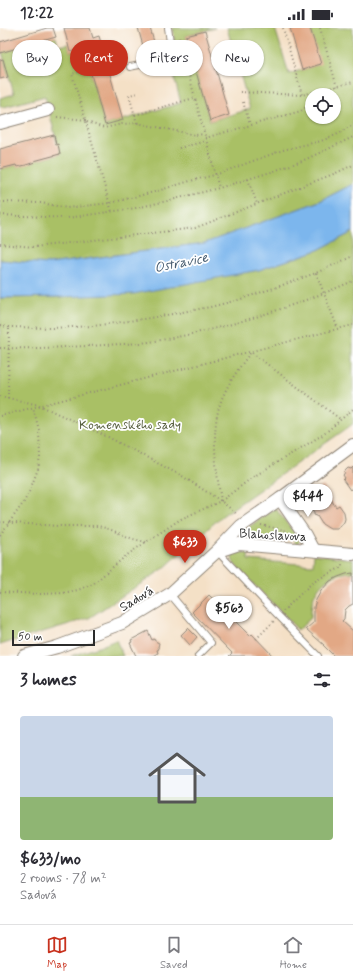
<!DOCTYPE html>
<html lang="en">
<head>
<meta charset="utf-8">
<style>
  body { margin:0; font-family:Mynerve,sans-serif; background:#f2f2f3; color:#2b2b33; height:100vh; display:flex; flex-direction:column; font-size:15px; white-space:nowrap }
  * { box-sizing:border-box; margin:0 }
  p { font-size:13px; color:#7c7c81 }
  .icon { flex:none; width:22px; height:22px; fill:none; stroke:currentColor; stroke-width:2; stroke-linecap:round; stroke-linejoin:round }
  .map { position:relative; height:628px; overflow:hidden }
  .side { display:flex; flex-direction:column; background:#fff; flex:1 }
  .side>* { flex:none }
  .guide { position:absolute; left:12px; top:12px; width:329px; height:36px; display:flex; gap:8px }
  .tools { position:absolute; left:305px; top:60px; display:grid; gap:8px }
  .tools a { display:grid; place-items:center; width:36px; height:36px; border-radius:50%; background:#fff; box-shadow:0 1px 3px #0004; font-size:20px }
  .scale { position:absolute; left:12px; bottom:10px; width:83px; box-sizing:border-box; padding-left:4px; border:2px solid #2b2b2b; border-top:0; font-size:11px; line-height:14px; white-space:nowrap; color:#2b2b2b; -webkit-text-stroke:3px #fff; paint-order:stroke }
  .price { position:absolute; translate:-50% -34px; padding:0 9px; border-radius:14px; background:#fff; color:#222; font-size:13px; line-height:26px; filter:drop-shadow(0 1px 2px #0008) }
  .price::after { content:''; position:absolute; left:50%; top:24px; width:12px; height:9px; margin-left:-6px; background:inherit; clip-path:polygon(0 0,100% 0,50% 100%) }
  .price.on { background:#c8321e; color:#fff }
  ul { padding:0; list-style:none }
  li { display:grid; align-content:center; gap:8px; height:212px; padding:0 20px }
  li span { display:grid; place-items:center; height:124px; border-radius:4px; color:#555 }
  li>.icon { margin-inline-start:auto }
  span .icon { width:72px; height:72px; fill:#fffc; stroke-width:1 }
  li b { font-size:17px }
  h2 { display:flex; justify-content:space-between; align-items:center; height:48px; padding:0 20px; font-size:17px }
  .pill { padding:0 14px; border-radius:18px; background:#fff; box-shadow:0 1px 3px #0004; font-size:14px; line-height:36px }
  .pill.on { background:#c8321e; color:#fff }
  .status { display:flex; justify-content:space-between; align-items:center; height:28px; padding:0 20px; background:#fff; direction:ltr }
  .status svg { height:11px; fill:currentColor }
  .tabs { display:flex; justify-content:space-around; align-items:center; height:56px; border-top:1px solid #e1e1e2; background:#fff; font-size:11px; color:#7c7c81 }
  .tabs a { display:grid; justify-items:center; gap:2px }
  .tabs .on { color:#c8321e }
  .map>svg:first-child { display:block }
</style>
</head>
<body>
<div class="status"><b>12:22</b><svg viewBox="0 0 49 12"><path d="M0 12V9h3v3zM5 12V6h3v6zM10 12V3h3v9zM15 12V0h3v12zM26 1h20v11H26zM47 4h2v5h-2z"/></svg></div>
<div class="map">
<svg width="353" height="628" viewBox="0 0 353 628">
  <rect width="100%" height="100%" fill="#fff"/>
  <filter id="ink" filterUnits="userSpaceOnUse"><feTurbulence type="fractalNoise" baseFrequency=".025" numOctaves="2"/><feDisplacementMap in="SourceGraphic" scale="8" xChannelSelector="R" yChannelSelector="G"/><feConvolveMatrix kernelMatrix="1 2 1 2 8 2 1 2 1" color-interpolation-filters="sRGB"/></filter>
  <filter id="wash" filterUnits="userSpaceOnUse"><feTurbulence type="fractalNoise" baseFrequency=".012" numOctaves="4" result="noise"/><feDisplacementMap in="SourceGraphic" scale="16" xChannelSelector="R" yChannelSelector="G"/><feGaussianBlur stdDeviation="0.9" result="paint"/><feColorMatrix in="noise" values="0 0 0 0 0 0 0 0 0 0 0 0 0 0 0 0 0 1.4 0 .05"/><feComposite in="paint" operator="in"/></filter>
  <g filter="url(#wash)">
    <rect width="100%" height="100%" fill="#f4e0c6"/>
    <g fill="#a9c065" stroke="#6a7648" fill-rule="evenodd">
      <path d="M 173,0 L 215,0 L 186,8 L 210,93 L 250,81 L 227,0 L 275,0 L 289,46 L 320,36 L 310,0 L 353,0 L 353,156 L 320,173 L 205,215 L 49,236 L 0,232 L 0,143 L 1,143 L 1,141 L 16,137 L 17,139 L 34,134 L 34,133 L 60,126 L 45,68 L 4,79 L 0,78 L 0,70 L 14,66 L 2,24 L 56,9 L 58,18 L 68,16 L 70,24 L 84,20 L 105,97 L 181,75 L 170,34 C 176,23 174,12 173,0 ZM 312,67 L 334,67 L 334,89 L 312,89 Z"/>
      <path d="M 353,204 L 353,396 L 222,488 L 163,541 L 89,590 L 0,617 L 0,270 L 60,269 L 259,242 L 318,222 Z"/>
      <path d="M 275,480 L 298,509 L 299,514 L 298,516 L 295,516 L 294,511 L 266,510 L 264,513 L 261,513 L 260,509 L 251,508 L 250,511 L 248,512 C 244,510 243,508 242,504 Z"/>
      <path d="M 241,522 L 249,522 L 248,532 L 313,537 L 314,526 L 353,531 L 353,544 C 325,545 310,562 311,590 L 298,602 L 235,537 C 232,532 231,529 234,524 Z"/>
      <path d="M 116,612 L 123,628 L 71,628 L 99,619 Z"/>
    </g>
    <path fill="#7cb6ed" stroke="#54708c" d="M 353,156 L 353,204 L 318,222 L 259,242 L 133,266 L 60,269 L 0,270 L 0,232 L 49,236 L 205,215 L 320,173 Z"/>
    <g id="blocks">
      <g fill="#e2a885">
        <path d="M 47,0 L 53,0 L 56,9 L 0,25 L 0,14 Z"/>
        <path d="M 64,0 L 90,0 L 93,10 L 99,8 L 123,92 L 105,97 L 84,20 L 70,24 Z"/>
        <path d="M 138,0 L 150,0 L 156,21 L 145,25 Z"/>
        <path d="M 290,0 L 310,0 L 321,36 L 302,42 Z"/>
        <path d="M 205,3 L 229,87 L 210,93 L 186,8 Z"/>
        <path d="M 3,31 L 8,49 L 0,51 L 0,32 Z"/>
        <path d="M 54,107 L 56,117 L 58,116 L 60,126 L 34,133 L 35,134 L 26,137 L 17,139 L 16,137 L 0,141 L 0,121 Z"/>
        <path d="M 353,439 L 353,459 L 350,462 L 343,452 L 345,450 L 343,447 L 344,446 L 345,443 L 348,440 L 351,441 Z"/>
        <path d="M 323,458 L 330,468 L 329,469 L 336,479 L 339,477 L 344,484 L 345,491 L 344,494 L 340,499 L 337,501 L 330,501 L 322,496 L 317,488 L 314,487 L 314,484 L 305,472 L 309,469 L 310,470 L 320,463 L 318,461 Z"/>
        <path d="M 353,545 L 353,576 L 349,578 L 345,582 L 344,591 L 342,593 L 353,603 L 353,628 L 334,628 L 323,617 L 324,617 L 306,601 L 314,594 L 314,579 L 316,572 L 321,563 L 330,553 L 338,549 L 346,546 Z"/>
        <path d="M 209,567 L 250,608 L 252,606 L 273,628 L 229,628 L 232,625 L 192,584 Z"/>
        <path d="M 188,600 L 197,609 L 190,617 L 181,607 Z"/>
        <path d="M 148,603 L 152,612 L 154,611 L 155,613 L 159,615 L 158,619 L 159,621 L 157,622 L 158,625 L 152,628 L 136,628 L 130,615 L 132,614 L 131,612 Z"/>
      </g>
    </g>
  </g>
  <g filter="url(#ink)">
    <use href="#blocks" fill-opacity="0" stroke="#908678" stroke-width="1"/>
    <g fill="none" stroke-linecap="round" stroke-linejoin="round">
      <defs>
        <g id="lane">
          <path d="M 130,39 C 139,37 163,33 167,26 C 172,19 169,7 168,0"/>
          <path d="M 217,523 L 266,575 L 318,628"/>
          <path d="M 170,566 L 211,615 L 198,628"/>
        </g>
        <g id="street">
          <path d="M 0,95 L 48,82"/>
          <path d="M 280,471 L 305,507 L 313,522"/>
          <path d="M 218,523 L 239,516 L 353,526"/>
          <path d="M 24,628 L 57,619 L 122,595 L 170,566 L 217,523 L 241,498 L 280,471 L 353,417"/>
        </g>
      </defs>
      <use href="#lane" stroke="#908678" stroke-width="8"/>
      <use href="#street" stroke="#908678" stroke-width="14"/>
      <g stroke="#908678" stroke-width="2" stroke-dasharray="1 3" stroke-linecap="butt">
        <path d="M 283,0 L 302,67"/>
        <path d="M 320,0 L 337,59"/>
        <path d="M 179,10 L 219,160"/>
        <path d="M 86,42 L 72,46 L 112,184"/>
        <path d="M 240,64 L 302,67 L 353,54"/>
        <path d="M 321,67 L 327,62"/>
        <path d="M 243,74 L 250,97"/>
        <path d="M 135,87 L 194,70"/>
        <path d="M 57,89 L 86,92"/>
        <path d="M 87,94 L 104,100 L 122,96 L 137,95 L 196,107 L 204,106"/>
        <path d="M 137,95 L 129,67 L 138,65"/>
        <path d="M 205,110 L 301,83 L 312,74"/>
        <path d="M 179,120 L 206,113"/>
        <path d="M 248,151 L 257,176"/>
        <path d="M 0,174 L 41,175 L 67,180 L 110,175 L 154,164 L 190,153 L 215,147 L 283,122 L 321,113 L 336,107 L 353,97"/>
        <path d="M 0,187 L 67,190 L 136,180 L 167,173 L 219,160 L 271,144 L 302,133 L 330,120 L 353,109"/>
        <path d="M 0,216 L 34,219 L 195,200 L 336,145 L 353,137"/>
        <path d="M 316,245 L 338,301"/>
        <path d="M 0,298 L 9,299 L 52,300 L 93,298 L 150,290 L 210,279 L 238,272 L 277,259 L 316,245 L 353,228"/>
        <path d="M 0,320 C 34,321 69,319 104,317 C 119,316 134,316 149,314 C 219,303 288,281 353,253"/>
        <path d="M 0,368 L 39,377 L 108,409 L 182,448 L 221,473 L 238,487"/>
        <path d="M 8,370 L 9,299"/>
        <path d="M 0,388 L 353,297"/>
        <path d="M 221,473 C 216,440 209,397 224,366 C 231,351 241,337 251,324 L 340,391"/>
        <path d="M 0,494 L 58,498 L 98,498 L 109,501 L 133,511 L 146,514"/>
        <path d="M 261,497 L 288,503"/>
        <path d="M 0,507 L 24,474 L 30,462 L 38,441 L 40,429 L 39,402 L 33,379"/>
        <path d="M 0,564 L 39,566 L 63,565 L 78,562 L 93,556 L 127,527 L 146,514 L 181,491 L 221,473 L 253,449 L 324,406 L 353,381"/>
        <path d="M 283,583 L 312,555 L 322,549 L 342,539 L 342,535"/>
        <path d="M 256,611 L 274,593"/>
      </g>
      <use href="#lane" stroke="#fff" stroke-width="6"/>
      <use href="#street" stroke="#fff" stroke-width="12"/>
    </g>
  </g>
  <g text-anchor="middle" stroke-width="3.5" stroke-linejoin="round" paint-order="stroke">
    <g font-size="13" fill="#575f3f" stroke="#fff">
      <text x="130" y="401">Komenského sady</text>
    </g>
    <g font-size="13" fill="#2b2b2b" stroke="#fff">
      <text transform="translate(273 506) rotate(3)" y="5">Blahoslavova</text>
      <text transform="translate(136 570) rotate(-31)" y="5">Sadová</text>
    </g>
    <g font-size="14" font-style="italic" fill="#475c6f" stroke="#fff">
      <text transform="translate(181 234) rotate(-12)" y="5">Ostravice</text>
    </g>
  </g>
</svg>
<div class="tools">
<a><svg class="icon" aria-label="locate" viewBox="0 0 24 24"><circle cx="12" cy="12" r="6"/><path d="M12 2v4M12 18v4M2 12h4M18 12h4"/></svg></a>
</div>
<div class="scale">50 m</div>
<b class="price" style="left:308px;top:490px">$444</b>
<b class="price on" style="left:185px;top:536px">$633</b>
<b class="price" style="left:229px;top:602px">$563</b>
<div class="guide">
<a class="pill">Buy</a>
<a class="pill on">Rent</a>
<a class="pill">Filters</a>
<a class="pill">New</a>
</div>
</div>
<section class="side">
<h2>3 homes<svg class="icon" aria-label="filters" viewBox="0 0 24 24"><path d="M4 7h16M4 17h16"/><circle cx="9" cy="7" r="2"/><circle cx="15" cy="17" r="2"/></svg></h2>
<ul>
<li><span style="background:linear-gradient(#c9d6e8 65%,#8fb573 0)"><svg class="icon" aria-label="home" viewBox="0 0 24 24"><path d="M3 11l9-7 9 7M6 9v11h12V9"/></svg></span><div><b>$633/mo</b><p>2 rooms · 78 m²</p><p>Sadová</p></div></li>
</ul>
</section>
<nav class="tabs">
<a class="on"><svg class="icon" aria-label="map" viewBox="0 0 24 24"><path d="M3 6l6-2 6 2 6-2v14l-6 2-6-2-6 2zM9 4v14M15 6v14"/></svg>Map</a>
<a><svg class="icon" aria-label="saved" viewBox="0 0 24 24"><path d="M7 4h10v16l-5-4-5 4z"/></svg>Saved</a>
<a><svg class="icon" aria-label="home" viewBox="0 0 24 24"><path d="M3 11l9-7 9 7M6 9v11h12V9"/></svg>Home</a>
</nav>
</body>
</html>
